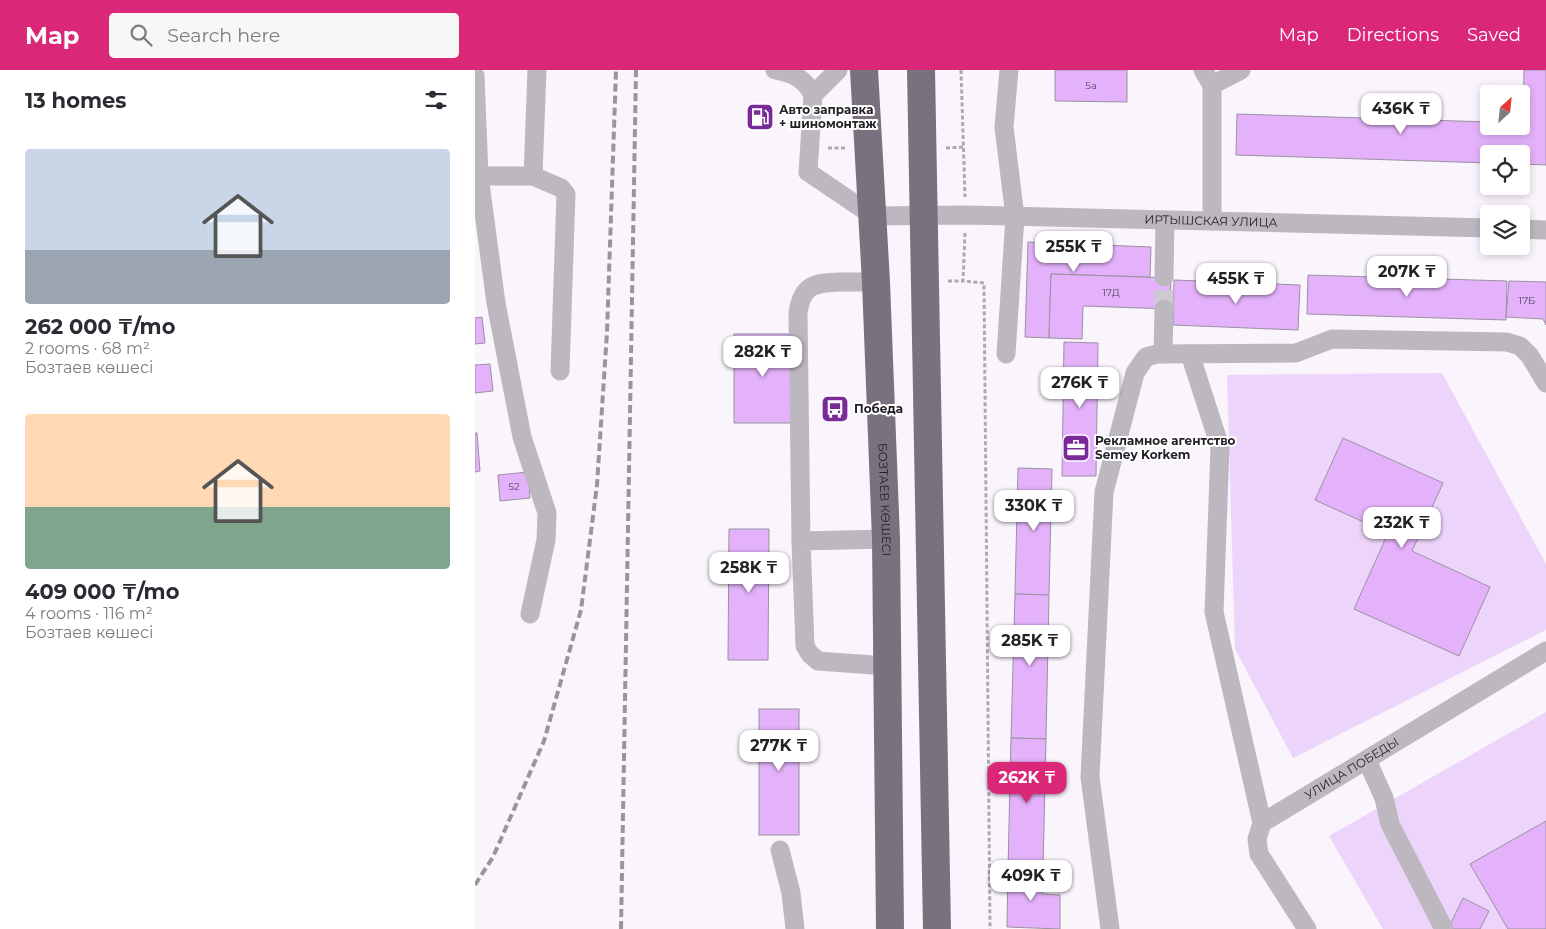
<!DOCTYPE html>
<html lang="en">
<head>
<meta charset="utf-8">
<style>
  body { margin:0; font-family:Montserrat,sans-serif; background:#f7f7f7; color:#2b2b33; height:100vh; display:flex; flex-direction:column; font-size:19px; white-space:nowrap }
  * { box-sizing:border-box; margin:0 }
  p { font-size:16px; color:#7c7c81 }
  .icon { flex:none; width:28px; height:28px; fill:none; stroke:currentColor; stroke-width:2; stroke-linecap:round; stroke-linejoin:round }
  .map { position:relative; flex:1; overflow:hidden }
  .panel { display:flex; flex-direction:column; background:#fff; width:475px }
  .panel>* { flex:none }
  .needle { width:32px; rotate:27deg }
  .fabs { position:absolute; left:1005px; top:15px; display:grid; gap:10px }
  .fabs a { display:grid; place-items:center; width:50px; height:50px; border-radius:5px; background:#fff; box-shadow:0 2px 8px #0003; font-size:25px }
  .price { position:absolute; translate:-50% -42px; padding:0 11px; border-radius:10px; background:#fff; color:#222; font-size:16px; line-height:32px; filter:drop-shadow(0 1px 2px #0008) }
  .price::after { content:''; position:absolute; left:50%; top:30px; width:15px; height:11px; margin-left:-8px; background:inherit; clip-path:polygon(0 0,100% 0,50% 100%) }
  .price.on { background:#db2777; color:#fff }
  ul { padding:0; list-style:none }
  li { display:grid; align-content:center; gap:10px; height:265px; padding:0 25px }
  li span { display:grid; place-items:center; height:155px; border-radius:5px; color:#555 }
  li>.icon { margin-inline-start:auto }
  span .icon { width:90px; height:90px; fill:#fffc; stroke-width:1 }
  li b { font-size:21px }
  h2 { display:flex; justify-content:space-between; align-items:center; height:60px; padding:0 25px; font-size:21px }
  header { display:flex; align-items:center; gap:30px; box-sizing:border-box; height:70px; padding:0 25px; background:#db2777; color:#fff }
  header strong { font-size:24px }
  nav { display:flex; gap:28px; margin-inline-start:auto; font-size:18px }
  .search { width:350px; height:45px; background:#f7f7f7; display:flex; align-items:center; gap:12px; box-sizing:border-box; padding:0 18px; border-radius:5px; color:#7c7c81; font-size:19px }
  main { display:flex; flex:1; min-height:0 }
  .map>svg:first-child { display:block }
</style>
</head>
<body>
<header>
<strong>Map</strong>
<div class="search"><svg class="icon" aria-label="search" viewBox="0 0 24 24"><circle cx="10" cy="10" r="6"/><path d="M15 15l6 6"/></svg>Search here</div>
<nav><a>Map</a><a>Directions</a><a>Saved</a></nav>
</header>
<main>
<section class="panel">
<h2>13 homes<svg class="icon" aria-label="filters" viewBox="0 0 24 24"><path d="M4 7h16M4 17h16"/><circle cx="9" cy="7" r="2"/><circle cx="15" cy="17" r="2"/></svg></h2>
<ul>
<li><span style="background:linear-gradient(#c9d6e8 65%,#9aa5b1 0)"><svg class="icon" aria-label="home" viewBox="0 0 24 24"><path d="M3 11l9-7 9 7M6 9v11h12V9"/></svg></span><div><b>262 000 ₸/mo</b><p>2 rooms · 68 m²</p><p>Бозтаев көшесі</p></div></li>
<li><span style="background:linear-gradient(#ffd9b3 60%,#7fa58c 0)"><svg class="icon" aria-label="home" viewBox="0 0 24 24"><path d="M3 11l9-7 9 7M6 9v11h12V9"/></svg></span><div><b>409 000 ₸/mo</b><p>4 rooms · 116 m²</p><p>Бозтаев көшесі</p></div></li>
</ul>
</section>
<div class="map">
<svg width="1071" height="859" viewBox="0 0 1071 859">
  <rect width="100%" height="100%" fill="#faf4fd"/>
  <g fill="#edd4fa">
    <path d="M 967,303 L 1071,494 L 1071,560 L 818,688 L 760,579 L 752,305 Z"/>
    <path d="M 1071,642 L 1071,859 L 908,859 L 854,766 Z"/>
  </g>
  <g fill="#e4b2fb" stroke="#9a919f">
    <path d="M 580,0 L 652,0 L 652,32 L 580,31 Z"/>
    <path d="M 1049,0 L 1071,0 L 1071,95 L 1046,94 L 1046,84 L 1014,84 L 1014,93 L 761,85 L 762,44 L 1014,52 L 1014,56 L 1046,56 L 1046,52 L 1048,52 Z"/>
    <path d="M 553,172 L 676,177 L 675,207 L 576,204 L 574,268 L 550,267 Z"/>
    <path d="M 576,204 L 696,208 L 695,239 L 608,236 L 607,269 L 574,268 Z"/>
    <path d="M 833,205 L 1032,211 L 1031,250 L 832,244 Z"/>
    <path d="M 699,210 L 825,215 L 823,260 L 698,255 Z"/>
    <path d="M 1034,211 L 1071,212 L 1071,255 L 1068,249 L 1031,247 Z"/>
    <path d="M 7,247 L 10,273 L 0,274 L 0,248 Z"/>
    <path d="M 259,264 L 317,264 L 316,353 L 259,353 Z"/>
    <path d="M 589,272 L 623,273 L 621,406 L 587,406 Z"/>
    <path d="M 15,294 L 18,321 L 0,323 L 0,295 Z"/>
    <path d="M 0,363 L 2,363 L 5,401 L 0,402 Z"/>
    <path d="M 868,368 L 968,413 L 937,481 L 1015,517 L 984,586 L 879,539 L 913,463 L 840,430 Z"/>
    <path d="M 543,398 L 577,399 L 574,525 L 540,524 Z"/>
    <path d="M 53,402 L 55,428 L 25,431 L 23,405 Z"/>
    <path d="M 254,459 L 294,459 L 293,590 L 253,590 Z"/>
    <path d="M 540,524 L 574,525 L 571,669 L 536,668 Z"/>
    <rect x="284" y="639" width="40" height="126"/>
    <path d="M 536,668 L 571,669 L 568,800 L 533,799 Z"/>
    <path d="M 1071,751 L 1071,859 L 1033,859 L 995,794 Z"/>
    <path d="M 533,799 L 568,800 L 567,824 L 585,825 L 585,859 L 532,857 Z"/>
    <path d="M 988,828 L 1014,841 L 1005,859 L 978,859 L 974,857 Z"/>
  </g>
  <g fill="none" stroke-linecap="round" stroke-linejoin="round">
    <path stroke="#cfcad2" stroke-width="19" stroke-dasharray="19 9" stroke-linecap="butt" d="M 689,239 L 689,207"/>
    <g stroke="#aea8b0" stroke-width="3" stroke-dasharray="4 2.5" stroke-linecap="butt">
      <path d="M 486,0 L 490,127"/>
      <path d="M 353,78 L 371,78"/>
      <path d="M 471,78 L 488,77"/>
      <path d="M 490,163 L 488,211 L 509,213 L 515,859"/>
      <path d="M 473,211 L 488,211"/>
    </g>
    <g stroke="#bdb8bf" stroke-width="19">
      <path d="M 300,0 C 317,3 330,8 338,25"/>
      <path id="s1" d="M 363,0 L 338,25 L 333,102 L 398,146 L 491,145 L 1014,158"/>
      <path d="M 728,0 L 737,15 L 737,151"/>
      <path d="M 0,6 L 4,106 L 58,106 L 62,0"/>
      <path d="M 737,15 L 766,0"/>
      <path d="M 0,106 L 4,106 L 21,233 L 47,367 L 72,443 L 71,470 L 55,544"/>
      <path d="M 58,106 L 86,118 L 91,124 L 85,301"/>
      <path d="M 1046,159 L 1071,160"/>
      <path d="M 689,207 L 690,151"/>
      <path d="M 531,284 L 540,147 L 529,57 L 534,0"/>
      <path d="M 688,284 L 689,239"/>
      <path d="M 715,284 L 745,377 L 739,542 L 787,753"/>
      <path d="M 411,469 L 326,471 L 330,576 L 335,584 L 343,591 L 412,596"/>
      <path d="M 326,471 L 323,243 C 327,214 340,213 365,212 C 377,212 389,212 401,212"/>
      <path d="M 892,690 L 909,728 L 915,754 L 969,859"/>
      <path d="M 305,780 L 316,823 L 320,859"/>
      <path d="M 635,859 L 615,707 L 629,422 L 660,303 L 671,287 L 682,284 L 821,283 L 857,269 L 1032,272 L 1045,276 L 1055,286 L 1071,313"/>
      <path id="s2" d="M 832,859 L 784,784 L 782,769 L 787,753 L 1071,581"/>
    </g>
    <g stroke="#7a717f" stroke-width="28">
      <path id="s3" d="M 389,0 L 401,212 L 411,469 L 415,859"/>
      <path d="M 446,0 L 462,859"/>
    </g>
    <g stroke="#9a959c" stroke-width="4" stroke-dasharray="8 4" stroke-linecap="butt">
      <path d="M 0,815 L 18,787 L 69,671 L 106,540 L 122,415 L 132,262 L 141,0"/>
      <path d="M 146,859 L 161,0"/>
    </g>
  </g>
  <defs>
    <symbol id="fuel-square" viewBox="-11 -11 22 22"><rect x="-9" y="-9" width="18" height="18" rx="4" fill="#7a2999" stroke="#fff"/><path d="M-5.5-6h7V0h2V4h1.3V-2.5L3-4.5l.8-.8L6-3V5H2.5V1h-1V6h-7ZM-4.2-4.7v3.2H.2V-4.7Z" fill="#fff"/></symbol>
    <symbol id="bus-square" viewBox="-11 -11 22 22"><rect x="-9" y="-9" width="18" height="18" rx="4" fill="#7a2999" stroke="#fff"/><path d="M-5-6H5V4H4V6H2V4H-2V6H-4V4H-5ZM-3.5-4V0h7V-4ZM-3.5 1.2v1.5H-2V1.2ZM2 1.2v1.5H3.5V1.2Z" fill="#fff"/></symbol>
    <symbol id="office-square" viewBox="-11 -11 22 22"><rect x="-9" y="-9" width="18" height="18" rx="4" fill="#7a2999" stroke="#fff"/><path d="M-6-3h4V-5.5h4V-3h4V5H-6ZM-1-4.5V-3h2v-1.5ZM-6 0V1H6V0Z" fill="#fff"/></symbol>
  </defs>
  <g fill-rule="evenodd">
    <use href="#fuel-square" x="269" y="31" width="32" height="32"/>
    <use href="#bus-square" x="344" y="323" width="32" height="32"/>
    <use href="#office-square" x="585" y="362" width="32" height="32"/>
  </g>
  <g text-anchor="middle" stroke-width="4" stroke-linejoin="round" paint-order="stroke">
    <g font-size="10" fill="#55455c">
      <text x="616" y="19">5а</text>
      <text x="636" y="226">17Д</text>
      <text x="1052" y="234">17Б</text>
      <text x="39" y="420">52</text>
    </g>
    <g font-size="12" font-weight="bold" fill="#252127" stroke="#fff" text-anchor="start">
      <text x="304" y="44">Авто заправка<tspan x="304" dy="14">+ шиномонтаж</tspan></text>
      <text x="379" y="343">Победа</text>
      <text x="620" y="375">Рекламное агентство<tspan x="620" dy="14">Semey Korkem</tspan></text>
    </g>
    <g font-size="12" fill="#252127" stroke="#fff">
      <text dy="4" stroke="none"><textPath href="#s1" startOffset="529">ИРТЫШСКАЯ УЛИЦА</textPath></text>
      <text dy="4" stroke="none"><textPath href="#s3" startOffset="430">БОЗТАЕВ КӨШЕСІ</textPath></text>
      <text dy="4" stroke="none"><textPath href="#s2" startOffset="226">УЛИЦА ПОБЕДЫ</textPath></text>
    </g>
  </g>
</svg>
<div class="fabs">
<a><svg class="needle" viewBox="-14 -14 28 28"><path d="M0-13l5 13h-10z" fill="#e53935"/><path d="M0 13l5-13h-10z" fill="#7c7c81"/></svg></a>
<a><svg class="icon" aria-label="locate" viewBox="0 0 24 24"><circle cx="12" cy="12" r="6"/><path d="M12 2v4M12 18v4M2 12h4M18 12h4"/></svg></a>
<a><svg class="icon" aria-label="layers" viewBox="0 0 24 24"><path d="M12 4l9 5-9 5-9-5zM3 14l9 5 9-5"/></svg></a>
</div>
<b class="price" style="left:926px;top:65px">436K ₸</b>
<b class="price" style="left:599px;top:203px">255K ₸</b>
<b class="price" style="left:932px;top:228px">207K ₸</b>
<b class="price" style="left:761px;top:235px">455K ₸</b>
<b class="price" style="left:288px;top:308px">282K ₸</b>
<b class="price" style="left:605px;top:339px">276K ₸</b>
<b class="price" style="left:559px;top:462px">330K ₸</b>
<b class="price" style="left:927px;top:479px">232K ₸</b>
<b class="price" style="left:274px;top:524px">258K ₸</b>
<b class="price" style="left:555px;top:597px">285K ₸</b>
<b class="price" style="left:304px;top:702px">277K ₸</b>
<b class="price on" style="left:552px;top:734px">262K ₸</b>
<b class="price" style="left:556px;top:832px">409K ₸</b>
</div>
</main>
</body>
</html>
